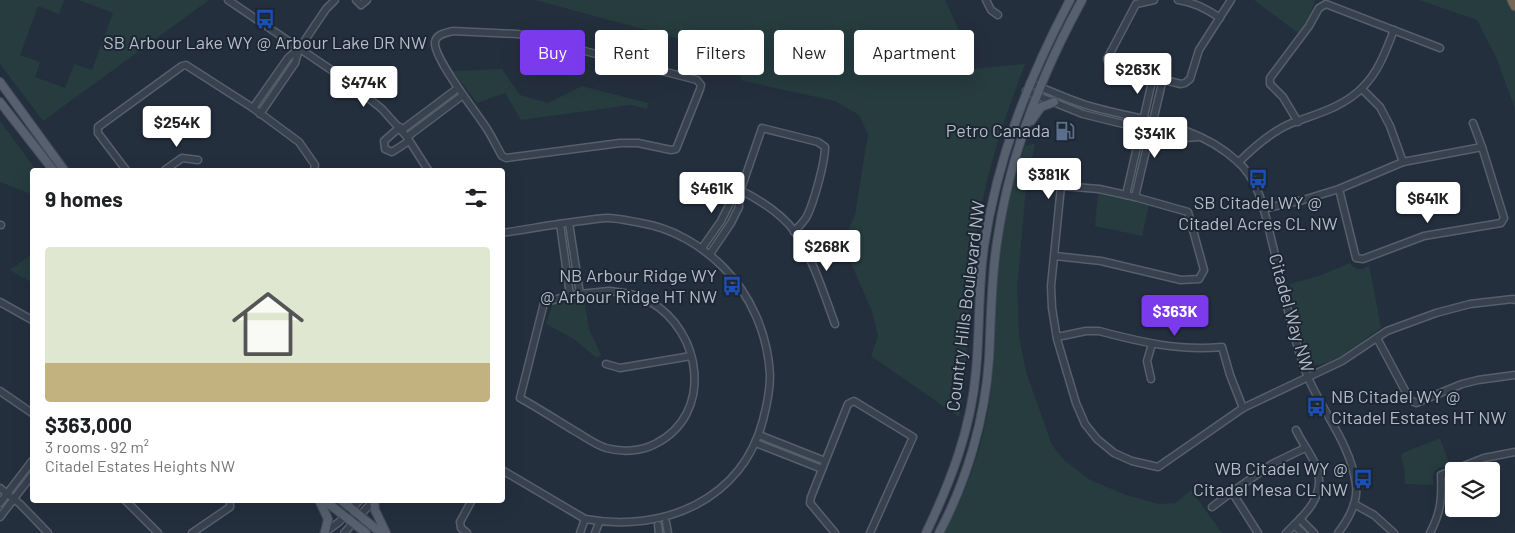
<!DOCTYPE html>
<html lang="en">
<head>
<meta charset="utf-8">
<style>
  body { margin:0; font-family:Barlow,sans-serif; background:#f6f6f6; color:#202124; height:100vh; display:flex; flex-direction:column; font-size:19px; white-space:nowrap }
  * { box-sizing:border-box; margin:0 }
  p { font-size:16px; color:#757577 }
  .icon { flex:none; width:28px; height:28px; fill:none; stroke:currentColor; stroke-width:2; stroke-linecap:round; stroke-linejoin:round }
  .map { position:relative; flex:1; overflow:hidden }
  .side { position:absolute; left:30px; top:168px; width:475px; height:335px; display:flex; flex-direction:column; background:#fff; border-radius:5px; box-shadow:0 5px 20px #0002 }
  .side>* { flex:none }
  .hud { position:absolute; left:520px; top:30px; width:475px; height:45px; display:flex; gap:10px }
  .tools { position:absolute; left:1445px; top:462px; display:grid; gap:10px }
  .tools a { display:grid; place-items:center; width:55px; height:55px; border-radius:5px; background:#fff; box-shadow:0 5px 20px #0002; font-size:25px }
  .price { position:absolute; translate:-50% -42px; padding:0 11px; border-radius:5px; background:#fff; color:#222; font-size:16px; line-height:32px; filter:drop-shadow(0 1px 2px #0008) }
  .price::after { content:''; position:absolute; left:50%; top:30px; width:15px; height:11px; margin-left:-8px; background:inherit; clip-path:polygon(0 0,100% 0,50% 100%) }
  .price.on { background:#7c3aed; color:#fff }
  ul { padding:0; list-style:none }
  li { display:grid; align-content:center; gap:10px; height:265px; padding:0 15px }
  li+li { border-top:1px solid #e0e0e0 }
  li span { display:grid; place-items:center; height:155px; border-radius:5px; color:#555 }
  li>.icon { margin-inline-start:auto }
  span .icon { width:90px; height:90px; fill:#fffc; stroke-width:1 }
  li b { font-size:21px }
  h2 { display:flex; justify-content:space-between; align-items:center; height:60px; padding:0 15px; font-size:21px }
  .chip { padding:0 18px; border-radius:5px; background:#fff; box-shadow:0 5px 20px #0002; font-size:18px; line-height:45px }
  .chip.on { background:#7c3aed; color:#fff }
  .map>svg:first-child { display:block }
</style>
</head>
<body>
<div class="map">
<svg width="1515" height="533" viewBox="0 0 1515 533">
  <rect width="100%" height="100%" fill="#242f3e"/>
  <g fill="#263c3f">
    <path d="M 0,0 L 64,0 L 59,14 L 38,6 L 20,55 L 40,62 L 35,77 L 65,88 L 74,64 L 92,70 L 113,13 L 79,0 L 209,0 L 43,121 L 0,64 Z"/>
    <path d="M 535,0 L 945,0 L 960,32 L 972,69 L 1025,64 C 1000,129 979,196 972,266 C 967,316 970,368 959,417 L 871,356 L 878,336 L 872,311 L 842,243 L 855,215 L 868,134 L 859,115 L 835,101 L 743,81 L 724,51 Z"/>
    <path d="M 1254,0 L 1315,0 L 1309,18 L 1298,33 Z"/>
    <path d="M 1419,0 L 1509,0 L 1515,13 L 1515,109 L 1497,59 L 1477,20 Z"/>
    <path d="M 502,69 L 520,95 L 548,103 L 582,86 L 648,103 L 647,109 L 631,105 L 521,120 L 505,93 L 477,103 L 453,71 Z"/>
    <path d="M 0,121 L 36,170 L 32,170 L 32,195 L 31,194 L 0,182 Z"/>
    <path d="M 1032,144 L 1035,144 L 1026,188 L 1017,289 L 1018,306 L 1019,337 L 1026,372 L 1052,445 L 1064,460 L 1090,480 L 1126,495 L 1159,504 L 1175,503 L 1191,490 L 1222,533 L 944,533 C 966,493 982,449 989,404 C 994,370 994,336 996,302 C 999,249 1007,196 1025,146 Z"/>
    <path d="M 1098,194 L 1149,205 L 1142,236 L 1095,226 Z"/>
    <path d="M 32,254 L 32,283 L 10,270 Z"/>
    <path d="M 1350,263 C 1354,270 1363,271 1369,265 L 1381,328 C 1363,339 1334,366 1313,365 C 1302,352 1294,302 1289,284 L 1319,276 Z"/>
    <path d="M 584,300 L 589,329 L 601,355 L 597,358 L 574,339 L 546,324 L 552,306 L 555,304 Z"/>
    <path d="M 1438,439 L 1440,439 L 1450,465 C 1437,468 1430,469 1434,485 L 1405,484 L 1404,467 L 1401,456 L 1403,453 Z"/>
  </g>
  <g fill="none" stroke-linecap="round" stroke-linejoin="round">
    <defs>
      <g id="minor">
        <path d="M 228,0 L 346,80 L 382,109 L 407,137 L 428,170"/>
        <path d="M 356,0 L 361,5 L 367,0"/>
        <path d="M 986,0 L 991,10 L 998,15"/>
        <path d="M 1154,0 L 1136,4 L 1107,59 L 1110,67 L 1181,84 L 1185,83 L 1190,79 L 1199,50 L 1231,0"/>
        <path d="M 1178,0 C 1194,2 1207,9 1220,18"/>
        <path d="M 453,31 L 518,34 L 542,40 L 697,80 L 701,85 L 700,89 L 676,149 L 671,150 L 638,143 L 620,143 L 506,158 L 502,156 C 497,147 492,137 487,129 C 477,113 433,58 435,42 C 436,34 446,33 453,31 Z"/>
        <path d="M 542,40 L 538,60 L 544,66 L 550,64 L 557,43"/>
        <path d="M 1030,83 C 1048,90 1067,99 1086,105 C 1139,121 1194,122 1237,161 C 1262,182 1266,221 1274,250 C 1284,292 1292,335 1307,375 C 1322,412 1351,444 1356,485 C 1358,502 1348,520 1338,533"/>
        <path d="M 1362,89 L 1380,107 L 1390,126 L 1403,162"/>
        <path d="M 1026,91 L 1083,114 L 1115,122 L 1185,138 L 1198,137"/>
        <path d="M 253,108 L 288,58 L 298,49"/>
        <path d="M 260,114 L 295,63 L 299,49 L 326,9 L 335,0"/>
        <path d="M 1298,122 L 1283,97 L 1270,84 L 1270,78 L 1309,26 L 1319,8 L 1326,4 L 1440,48"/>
        <path d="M 400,127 L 384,141 L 385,149 L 392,152 L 409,141"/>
        <path d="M 402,130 L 458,88"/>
        <path d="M 407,137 L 463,95"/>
        <path d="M 1239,162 C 1254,147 1272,131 1292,123 C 1316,114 1344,107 1363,87 C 1379,71 1386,50 1394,30"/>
        <path d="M 126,170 L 98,133 L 98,127 L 182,66 L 186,65 L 253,108 L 299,142 L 315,165 L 314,170"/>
        <path d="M 165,170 L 182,158 L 198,160"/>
        <path d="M 1339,189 L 1356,258 L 1363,259 L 1424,236 L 1501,223 L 1504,218 L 1482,147 L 1473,123"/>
        <path d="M 740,190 C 760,200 781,213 795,232 C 813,259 824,294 835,324"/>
        <path d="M 1126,195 L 1153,77"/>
        <path d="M 1135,197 L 1163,79"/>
        <path d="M 1263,209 L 1303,200 L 1339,189 L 1403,162 L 1482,147"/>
        <path d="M 569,223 L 580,294"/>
        <path d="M 560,224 L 570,295"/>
        <path d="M 0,225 L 1,225"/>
        <path d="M 502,233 C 529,229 555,224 581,221 C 590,220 599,218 607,218 C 618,218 630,221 641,223 C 672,228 701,245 723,267 C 751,295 768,335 770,375 C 770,390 767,405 763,420 C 742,500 664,533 585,519 L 502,470"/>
        <path d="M 702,248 L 721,221 L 731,201 L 739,195"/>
        <path d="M 710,254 L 731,223 L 739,207 L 739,195 L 762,128 L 818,142 L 825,147 C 825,162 814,202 807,216 C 804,222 798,227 794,232"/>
        <path d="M 1055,256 L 1101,261 L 1181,280 L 1199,279 L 1204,270 L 1188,212 L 1135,197 L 1099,189 L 1061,186 L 1051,286 L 1052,308 L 1057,339 L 1076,403 L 1085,424 L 1097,439 L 1114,453 L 1132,461 L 1158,467 L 1243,408 L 1342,361 L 1387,331 L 1436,313 L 1470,304 L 1513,299 L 1515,300"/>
        <path d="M 609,291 C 623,293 637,294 649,301 C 703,331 714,415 655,444 C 640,452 621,452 606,448 C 594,444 584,436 573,430 C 555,419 538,408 520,398 L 544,303 L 570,295 Z"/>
        <path d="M 0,302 L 32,320"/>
        <path d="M 1057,337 L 1086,331 L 1099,331 C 1140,342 1179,351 1222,347 L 1230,375 L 1243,408"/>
        <path d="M 1377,338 L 1410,400 L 1416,403 L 1462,384 L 1478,380 L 1515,375"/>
        <path d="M 606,364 L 620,368 L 691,356"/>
        <path d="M 1151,379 L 1147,361 L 1152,344"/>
        <path d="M 0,391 L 32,413"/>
        <path d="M 759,435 L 825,461"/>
        <path d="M 756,443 L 822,469"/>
        <path d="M 0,488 L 20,504 L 48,533"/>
        <path d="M 125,500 L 158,533"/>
        <path d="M 0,503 L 32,461"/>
        <path d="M 1354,504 L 1374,515 L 1394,533"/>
        <path d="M 1212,507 L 1232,492"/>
        <path d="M 0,517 L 32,475"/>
        <path d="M 1300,519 L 1314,533"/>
        <path d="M 666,522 L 668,533"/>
        <path d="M 658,525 L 659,533"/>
        <path d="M 1294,525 L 1303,533"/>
        <path d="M 192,533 L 230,507 L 230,500"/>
        <path d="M 324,533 L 339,522 L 360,500"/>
        <path d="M 344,533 L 374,500"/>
        <path d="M 467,533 L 461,528 L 460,522 L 472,500"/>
        <path d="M 580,533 L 585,519"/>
        <path d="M 595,533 L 599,523"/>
        <path d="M 835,533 L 810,503 L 811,497 L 848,404 L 854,401 L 913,437 L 870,533"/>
        <path d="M 1258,533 L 1232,492 L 1272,464 L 1305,448"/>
        <path d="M 1286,533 C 1305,515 1326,496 1317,468 C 1312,455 1302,443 1296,430"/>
        <path d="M 1430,533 C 1441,512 1442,499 1441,475 L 1484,458 L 1515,452"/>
      </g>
      <g id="major">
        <path d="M 0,82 L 64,170"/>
        <path d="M 0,102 L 53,170"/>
        <path d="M 1031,121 L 1041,107 L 1054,102"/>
        <path d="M 319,500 L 328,519 L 325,532"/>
        <path d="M 324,500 L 366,533"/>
        <path d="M 341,500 L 381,533"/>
        <path d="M 374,500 L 375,510 L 386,533"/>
        <path d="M 926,533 C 951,481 971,429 976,371 C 980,329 978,288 984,246 C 998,156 1028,80 1070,0"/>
        <path d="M 939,533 C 967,480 985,419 989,359 C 991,320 991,281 997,242 C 1009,157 1041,75 1082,0"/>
      </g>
      <path id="highway" d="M 1512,0 L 1515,6"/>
    </defs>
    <use href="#minor" stroke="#565f6c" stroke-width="9"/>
    <use href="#major" stroke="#414a57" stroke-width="10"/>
    <use href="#highway" stroke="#434c59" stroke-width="11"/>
    <use href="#minor" stroke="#38414e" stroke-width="6"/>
    <use href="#major" stroke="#56606e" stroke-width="8"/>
    <use href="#highway" stroke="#746855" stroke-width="9"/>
  </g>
  <defs>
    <symbol id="bus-bare" viewBox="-9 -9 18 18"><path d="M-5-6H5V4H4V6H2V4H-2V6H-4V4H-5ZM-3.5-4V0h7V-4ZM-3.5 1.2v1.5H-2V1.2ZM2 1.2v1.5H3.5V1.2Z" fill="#1a4fb4" stroke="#1d2633" stroke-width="2.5" paint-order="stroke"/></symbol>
    <symbol id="fuel-bare" viewBox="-9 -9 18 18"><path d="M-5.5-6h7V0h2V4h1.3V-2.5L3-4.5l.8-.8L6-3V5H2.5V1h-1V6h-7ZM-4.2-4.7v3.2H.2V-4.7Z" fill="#5c6f8a" stroke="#1d2633" stroke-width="2.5" paint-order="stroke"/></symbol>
  </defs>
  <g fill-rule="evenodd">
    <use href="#bus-bare" x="251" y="5" width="28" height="28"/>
    <use href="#fuel-bare" x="1051" y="117" width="28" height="28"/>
    <use href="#bus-bare" x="1244" y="165" width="28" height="28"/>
    <use href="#bus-bare" x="718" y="272" width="28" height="28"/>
    <use href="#bus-bare" x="1302" y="393" width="28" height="28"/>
    <use href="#bus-bare" x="1349" y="465" width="28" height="28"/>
  </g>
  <g text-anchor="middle" stroke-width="4" stroke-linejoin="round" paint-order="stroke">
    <g font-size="18" fill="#b4bcc9" stroke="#1d2633" text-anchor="end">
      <text x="265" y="49" text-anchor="middle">SB Arbour Lake WY @ Arbour Lake DR NW</text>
      <text x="1050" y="137">Petro Canada</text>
      <text x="1258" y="209" text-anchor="middle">SB Citadel WY @<tspan x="1258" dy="21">Citadel Acres CL NW</tspan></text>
      <text x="717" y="282">NB Arbour Ridge WY<tspan x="717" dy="21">@ Arbour Ridge HT NW</tspan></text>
      <text x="1331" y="403" text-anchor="start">NB Citadel WY @<tspan x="1331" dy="21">Citadel Estates HT NW</tspan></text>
      <text x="1348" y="475">WB Citadel WY @<tspan x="1348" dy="21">Citadel Mesa CL NW</tspan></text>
    </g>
    <g font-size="18" fill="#b4bcc9" stroke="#1d2633">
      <text transform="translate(966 306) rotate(-83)" y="6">Country Hills Boulevard NW</text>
      <text transform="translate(1291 313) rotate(74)" y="6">Citadel Way NW</text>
    </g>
  </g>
</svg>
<div class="tools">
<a><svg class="icon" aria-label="layers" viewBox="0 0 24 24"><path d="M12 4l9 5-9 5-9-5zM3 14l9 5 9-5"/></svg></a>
</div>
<b class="price" style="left:1138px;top:95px">$263K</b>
<b class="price" style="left:364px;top:108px">$474K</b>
<b class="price" style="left:177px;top:148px">$254K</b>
<b class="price" style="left:1155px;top:159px">$341K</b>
<b class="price" style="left:1049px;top:200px">$381K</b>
<b class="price" style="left:712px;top:214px">$461K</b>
<b class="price" style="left:1428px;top:224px">$641K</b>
<b class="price" style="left:827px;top:272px">$268K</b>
<b class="price on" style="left:1175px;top:337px">$363K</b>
<div class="hud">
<a class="chip on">Buy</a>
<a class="chip">Rent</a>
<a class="chip">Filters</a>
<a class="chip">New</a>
<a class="chip">Apartment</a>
</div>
<section class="side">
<h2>9 homes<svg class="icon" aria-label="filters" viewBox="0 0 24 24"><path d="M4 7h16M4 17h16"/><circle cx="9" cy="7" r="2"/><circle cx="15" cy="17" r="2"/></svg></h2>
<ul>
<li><span style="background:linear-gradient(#dfe7d0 75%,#c2b280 0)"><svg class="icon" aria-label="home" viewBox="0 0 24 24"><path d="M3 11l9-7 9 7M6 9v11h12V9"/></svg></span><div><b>$363,000</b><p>3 rooms · 92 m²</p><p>Citadel Estates Heights NW</p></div></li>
</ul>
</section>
</div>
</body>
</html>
